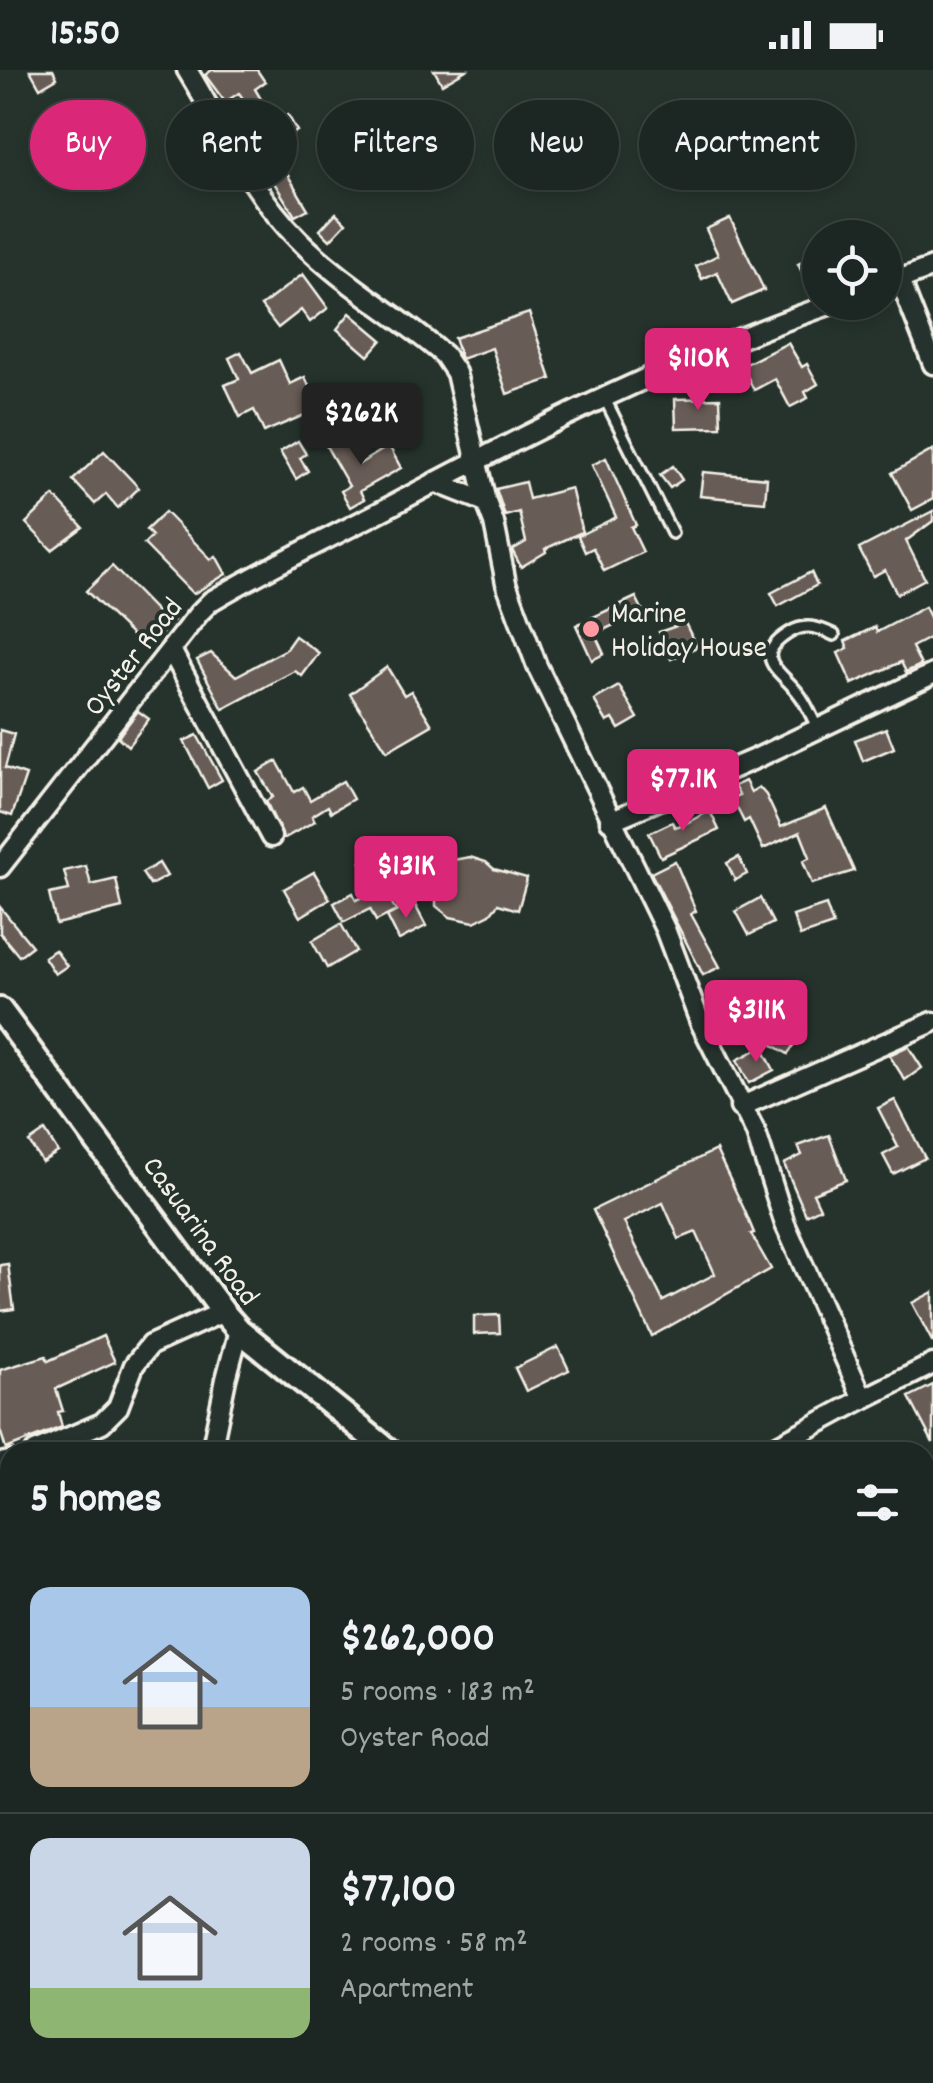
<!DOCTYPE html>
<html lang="en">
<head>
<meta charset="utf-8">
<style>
  body { margin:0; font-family:Dekko,sans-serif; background:#252e2a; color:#f1f3f6; height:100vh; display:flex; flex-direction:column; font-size:38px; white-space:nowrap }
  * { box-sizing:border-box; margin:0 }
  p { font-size:32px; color:#a0a5a5 }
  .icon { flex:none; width:55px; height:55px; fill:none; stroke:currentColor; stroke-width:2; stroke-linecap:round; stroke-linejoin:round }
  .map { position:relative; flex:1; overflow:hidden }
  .details { position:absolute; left:0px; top:1372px; width:935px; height:642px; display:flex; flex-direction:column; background:#1c2622; border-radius:30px 30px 0 0; box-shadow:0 5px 15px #0003,0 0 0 2px #3a4340 }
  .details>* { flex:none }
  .top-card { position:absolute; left:30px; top:30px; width:875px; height:90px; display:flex; gap:20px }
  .tools { position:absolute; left:802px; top:150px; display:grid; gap:20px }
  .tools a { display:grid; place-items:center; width:100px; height:100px; border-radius:50%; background:#1c2622; box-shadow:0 5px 15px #0003,0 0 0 2px #3a4340; font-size:50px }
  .price { position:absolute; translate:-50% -85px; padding:0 22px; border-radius:10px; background:#db2777; color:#fff; font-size:32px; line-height:65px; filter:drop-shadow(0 2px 5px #0008) }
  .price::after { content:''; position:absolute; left:50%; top:60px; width:30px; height:22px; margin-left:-15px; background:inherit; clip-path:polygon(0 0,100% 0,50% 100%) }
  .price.on { background:#222; color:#fff }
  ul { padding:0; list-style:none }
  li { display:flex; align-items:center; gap:30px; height:250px; padding:0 30px }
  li+li { border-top:2px solid #3a4340 }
  li span { display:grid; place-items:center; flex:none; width:280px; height:200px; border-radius:20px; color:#555 }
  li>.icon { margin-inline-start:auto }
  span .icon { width:120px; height:120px; fill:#fffc; stroke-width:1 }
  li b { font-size:42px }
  h2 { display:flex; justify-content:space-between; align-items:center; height:120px; padding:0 30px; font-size:42px }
  .chip { padding:0 35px; border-radius:45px; background:#1c2622; box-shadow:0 5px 15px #0003,0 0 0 2px #3a4340; font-size:35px; line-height:90px }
  .chip.on { background:#db2777; color:#fff }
  .status { display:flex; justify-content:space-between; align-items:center; height:70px; padding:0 50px; background:#1c2622; direction:ltr }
  .status svg { height:28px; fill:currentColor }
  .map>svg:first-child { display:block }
</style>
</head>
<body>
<div class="status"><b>15:50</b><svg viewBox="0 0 49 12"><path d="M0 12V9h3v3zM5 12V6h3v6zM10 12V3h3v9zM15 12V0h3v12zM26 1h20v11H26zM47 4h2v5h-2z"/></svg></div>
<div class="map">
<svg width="933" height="2013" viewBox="0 0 933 2013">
  <rect width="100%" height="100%" fill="#26332d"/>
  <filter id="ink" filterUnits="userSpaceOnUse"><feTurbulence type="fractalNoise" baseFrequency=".01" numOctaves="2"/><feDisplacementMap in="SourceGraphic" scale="20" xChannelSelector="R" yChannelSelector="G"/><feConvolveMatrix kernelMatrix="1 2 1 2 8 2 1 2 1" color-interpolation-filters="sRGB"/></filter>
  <g filter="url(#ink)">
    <g fill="#685c56" stroke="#f4f1e8" stroke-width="2.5" fill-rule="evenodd">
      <path d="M 30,0 L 53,0 L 57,8 L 40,18 Z"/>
      <path d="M 212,0 L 257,0 L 265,12 L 255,19 L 275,53 L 288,45 L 297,61 L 271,77 L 308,139 L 295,146 L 237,54 L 254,44 L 239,23 L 225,32 L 205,5 Z"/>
      <path d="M 434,0 L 466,0 L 442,14 Z"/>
      <path d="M 373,60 L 386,83 L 374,90 L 378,96 L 347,115 L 333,90 L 351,80 L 348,74 Z"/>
      <path d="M 336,143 L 346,153 L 330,170 L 320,160 Z"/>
      <path d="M 730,148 L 764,220 L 732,234 L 717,202 L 702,209 L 696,196 L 718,185 L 706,159 Z"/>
      <path d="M 820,183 L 820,201 L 805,208 L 798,194 Z"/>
      <path d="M 303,204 L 328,238 L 310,252 L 301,240 L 278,258 L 261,236 Z"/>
      <path d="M 350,243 L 382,270 L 368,286 L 337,259 Z"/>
      <path d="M 529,243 L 551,309 L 507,324 L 492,278 L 461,289 L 454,268 Z"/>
      <path d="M 788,273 L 802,297 L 807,294 L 818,314 L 805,322 L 808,328 L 790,337 L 775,309 L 754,320 L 742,296 Z"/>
      <path d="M 241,282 L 252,303 L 279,290 L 290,314 L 305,307 L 319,339 L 264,362 L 254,340 L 240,347 L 225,315 L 239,309 L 229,288 Z"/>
      <path d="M 720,328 L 721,357 L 676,358 L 675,329 Z"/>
      <path d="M 386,335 L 390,351 L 379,354 L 374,339 Z"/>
      <path d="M 342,364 L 359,394 L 389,376 L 401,398 L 360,421 L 364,429 L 350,437 L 341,421 L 349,416 L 325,374 Z"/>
      <path d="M 298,371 L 306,384 L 300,388 L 308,401 L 296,409 L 280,382 Z"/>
      <path d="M 933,380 L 933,429 L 912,440 L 892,403 Z"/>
      <path d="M 104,381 L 139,418 L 118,438 L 106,424 L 95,434 L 73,410 Z"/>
      <path d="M 606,388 L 636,455 L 631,457 L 643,482 L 604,501 L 593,478 L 585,482 L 578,466 L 616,447 L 592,395 Z"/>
      <path d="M 673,396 L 682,410 L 670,418 L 660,405 Z"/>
      <path d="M 703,402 L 767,408 L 765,432 L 700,426 Z"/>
      <path d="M 525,412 L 529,429 L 571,418 L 582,462 L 545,479 L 546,482 L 521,497 L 512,480 L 526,472 L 519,442 L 505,446 L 496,419 Z"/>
      <path d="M 54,426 L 83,457 L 52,480 L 26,453 Z"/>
      <path d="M 933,441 L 933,451 L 906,471 L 925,509 L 897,524 L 885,500 L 873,506 L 859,479 Z"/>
      <path d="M 165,442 L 211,489 L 216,486 L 226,504 L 193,524 L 144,474 L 152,466 L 146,460 Z"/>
      <path d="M 112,496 L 160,545 L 164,542 L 174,550 L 147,580 L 86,521 Z"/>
      <path d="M 811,502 L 817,515 L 778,536 L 771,523 Z"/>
      <path d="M 636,527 L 643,541 L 595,564 L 604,584 L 592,590 L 576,555 Z"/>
      <path d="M 925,537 L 933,553 L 933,566 L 912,577 L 921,595 L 906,602 L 901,592 L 852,614 L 838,583 L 848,578 L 845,571 L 875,557 L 877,562 Z"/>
      <path d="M 685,553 L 697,577 L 671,589 L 659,562 Z"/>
      <path d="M 295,566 L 319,583 L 302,606 L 295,601 L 223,639 L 197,590 L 211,583 L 236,606 L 285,580 Z"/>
      <path d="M 387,597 L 404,625 L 411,621 L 432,655 L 387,681 L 350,624 Z"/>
      <path d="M 619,616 L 638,648 L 619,659 L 613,649 L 607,652 L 594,630 Z"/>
      <path d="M 138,641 L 149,649 L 128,676 L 118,667 Z"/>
      <path d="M 886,658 L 894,678 L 863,691 L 855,670 Z"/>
      <path d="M 0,660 L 14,664 L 5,698 L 26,705 L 12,746 L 0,742 Z"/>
      <path d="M 197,665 L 222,710 L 208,718 L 184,671 Z"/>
      <path d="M 277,691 L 294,722 L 303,717 L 310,730 L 343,711 L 353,729 L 331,742 L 328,736 L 312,746 L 315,751 L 283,769 L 266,731 L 273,727 L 258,702 Z"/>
      <path d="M 745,711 L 751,722 L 759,717 L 766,725 L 781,757 L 826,738 L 854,801 L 812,814 L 803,791 L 810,787 L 800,762 L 763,779 L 749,749 L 744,752 L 732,728 L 739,725 L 734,716 Z"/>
      <path d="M 710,741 L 719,760 L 661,787 L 649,763 L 672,752 L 675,757 L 684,754 Z"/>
      <path d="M 386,777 L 406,811 L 397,805 L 377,818 L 361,792 Z"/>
      <path d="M 432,779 L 443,797 L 453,790 L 470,787 L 486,792 L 494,799 L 527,808 L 518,840 L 498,834 L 490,844 L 474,852 L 450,847 L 436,836 L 436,811 L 421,786 Z"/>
      <path d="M 739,787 L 747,804 L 735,810 L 727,793 Z"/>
      <path d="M 675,791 L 696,841 L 691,844 L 720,897 L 703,905 L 651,803 Z"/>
      <path d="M 159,793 L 167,806 L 150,815 L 142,803 Z"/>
      <path d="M 86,796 L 91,815 L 116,809 L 122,838 L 56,854 L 49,824 L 69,820 L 64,801 Z"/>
      <path d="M 314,802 L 330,829 L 300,847 L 284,819 Z"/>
      <path d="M 384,817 L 396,841 L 376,851 L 370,839 L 344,852 L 334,833 L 353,823 L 356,830 Z"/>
      <path d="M 760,828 L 773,853 L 749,865 L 736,841 Z"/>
      <path d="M 414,833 L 426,856 L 399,870 L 387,846 Z"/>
      <path d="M 826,835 L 833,855 L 800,866 L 793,846 Z"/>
      <path d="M 0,837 L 32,876 L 19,886 L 0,863 Z"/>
      <path d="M 341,854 L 356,881 L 327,898 L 312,871 Z"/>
      <path d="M 55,880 L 67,896 L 55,904 L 44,887 Z"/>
      <path d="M 780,939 L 806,955 L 788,984 L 762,968 Z"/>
      <path d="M 908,976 L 922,998 L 905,1010 L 889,985 Z"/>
      <path d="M 762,977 L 774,1000 L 749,1013 L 737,990 Z"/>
      <path d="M 895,1030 L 925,1088 L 893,1104 L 883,1085 L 898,1077 L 878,1038 Z"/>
      <path d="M 45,1061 L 58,1082 L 42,1092 L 29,1072 Z"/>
      <path d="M 829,1065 L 846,1110 L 813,1123 L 820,1138 L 806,1145 L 784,1094 L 802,1085 L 798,1076 Z"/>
      <path d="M 716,1080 L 744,1139 L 754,1163 L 751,1164 L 771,1199 L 652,1266 L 593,1140 ZM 663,1133 L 679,1169 L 696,1162 L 715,1204 L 663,1231 L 624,1152 Z"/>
      <path d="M 8,1194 L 14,1239 L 0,1241 L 0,1195 Z"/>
      <path d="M 933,1222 L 933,1273 L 912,1233 Z"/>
      <path d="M 499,1245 L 500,1263 L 474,1264 L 474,1246 Z"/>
      <path d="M 103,1266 L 115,1292 L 56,1319 L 63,1341 L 58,1342 L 62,1357 L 6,1379 L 0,1360 L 0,1300 L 46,1286 L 48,1291 Z"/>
      <path d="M 558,1277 L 569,1300 L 526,1321 L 515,1298 Z"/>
      <path d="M 933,1315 L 933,1373 L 909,1327 Z"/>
    </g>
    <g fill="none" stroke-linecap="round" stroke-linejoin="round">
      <defs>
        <g id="service">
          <path d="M 605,329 L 672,463"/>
          <path d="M 818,659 C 812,648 807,634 799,624 C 783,602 749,588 789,563 C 805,553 818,557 834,565"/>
        </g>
        <g id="minor">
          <path d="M 187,0 C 222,57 250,121 298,169 C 342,214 397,244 444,285 L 456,303 L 486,432 L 494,453 L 506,513 L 537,596 L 665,859 L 700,952 L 756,1063 L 785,1154 L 863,1329 L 933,1294"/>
          <path d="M 900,210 L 933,294"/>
          <path d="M 885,215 L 933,197"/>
          <path d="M 435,412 L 486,432"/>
          <path d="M 171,580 L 271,767"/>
          <path d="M 610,751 L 757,688 L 933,604"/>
          <path d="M 0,797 L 199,543 L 211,531 C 268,497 328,469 387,438 C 533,360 681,285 838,232"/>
          <path d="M 740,1037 L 933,952"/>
          <path d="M 35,1382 L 102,1353 L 118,1337 L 134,1295 L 150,1275 L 223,1242"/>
          <path d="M 211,1382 L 226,1309 L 239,1260"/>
          <path d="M 765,1382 L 863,1329"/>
          <path d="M 0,1393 L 10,1391"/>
          <path d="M 0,1600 L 10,1606"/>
          <path d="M 353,2013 L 360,2005"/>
        </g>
        <g id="tertiary">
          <path d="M 0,940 L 223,1242 L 239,1260 L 390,1382"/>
          <path d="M 925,1837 L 933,1846"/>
        </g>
      </defs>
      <use href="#service" stroke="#f4f1e8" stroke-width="16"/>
      <use href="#minor" stroke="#f4f1e8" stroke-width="25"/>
      <use href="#tertiary" stroke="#f4f1e8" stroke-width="30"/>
      <use href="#service" stroke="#26332d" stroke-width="9"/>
      <use href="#minor" stroke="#26332d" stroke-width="18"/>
      <use href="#tertiary" stroke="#26332d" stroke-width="22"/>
    </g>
  </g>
  <circle fill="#ff9aa2" stroke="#26332d" stroke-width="4" cx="591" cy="559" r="10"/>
  <g text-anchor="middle" stroke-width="8" stroke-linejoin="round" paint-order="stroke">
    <g font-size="30" fill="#f4f1e8" stroke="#26332d" text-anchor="start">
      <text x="611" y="552">Marine<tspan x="611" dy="34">Holiday House</tspan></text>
    </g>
    <g font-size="30" fill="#f4f1e8" stroke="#26332d">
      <text transform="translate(132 586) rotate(-52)" y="10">Oyster Road</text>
      <text transform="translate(202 1160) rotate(54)" y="10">Casuarina Road</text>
    </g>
  </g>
</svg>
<div class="tools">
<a><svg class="icon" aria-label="locate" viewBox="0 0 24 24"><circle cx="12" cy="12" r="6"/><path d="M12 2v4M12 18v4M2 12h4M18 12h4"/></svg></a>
</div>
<b class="price" style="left:698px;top:343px">$110K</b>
<b class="price on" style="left:361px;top:398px">$262K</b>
<b class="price" style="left:683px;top:764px">$77.1K</b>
<b class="price" style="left:406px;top:851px">$131K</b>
<b class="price" style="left:756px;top:995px">$311K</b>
<div class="top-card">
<a class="chip on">Buy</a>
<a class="chip">Rent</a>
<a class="chip">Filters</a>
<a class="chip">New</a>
<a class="chip">Apartment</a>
</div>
<section class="details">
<h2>5 homes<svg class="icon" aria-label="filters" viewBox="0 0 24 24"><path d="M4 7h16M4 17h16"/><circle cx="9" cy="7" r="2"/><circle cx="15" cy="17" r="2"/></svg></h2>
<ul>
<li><span style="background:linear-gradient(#a9c7e8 60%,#b9a48a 0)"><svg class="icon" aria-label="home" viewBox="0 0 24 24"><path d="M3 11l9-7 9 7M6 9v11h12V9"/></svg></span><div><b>$262,000</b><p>5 rooms · 183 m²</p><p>Oyster Road</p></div></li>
<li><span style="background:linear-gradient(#c9d6e8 75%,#8fb573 0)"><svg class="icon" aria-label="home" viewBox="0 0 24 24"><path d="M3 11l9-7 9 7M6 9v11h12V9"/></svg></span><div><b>$77,100</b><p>2 rooms · 58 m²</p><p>Apartment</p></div></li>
</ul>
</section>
</div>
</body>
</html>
